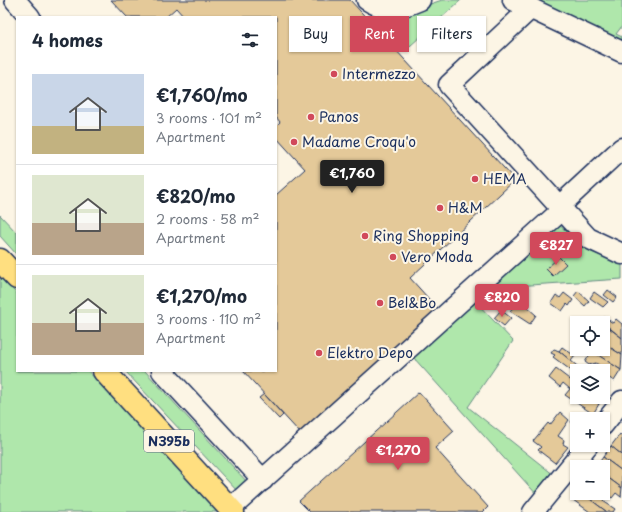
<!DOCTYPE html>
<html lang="en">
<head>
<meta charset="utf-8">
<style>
  body { margin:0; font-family:"Playpen Sans",sans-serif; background:#f6f6f7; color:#1f2937; height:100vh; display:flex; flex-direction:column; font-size:15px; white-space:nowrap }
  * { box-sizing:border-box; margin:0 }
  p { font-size:13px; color:#747a83 }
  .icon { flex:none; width:22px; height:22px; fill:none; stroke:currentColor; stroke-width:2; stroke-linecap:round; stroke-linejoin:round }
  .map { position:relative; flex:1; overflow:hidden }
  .details { position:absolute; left:16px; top:16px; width:261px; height:356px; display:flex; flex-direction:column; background:#fff; border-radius:0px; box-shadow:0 1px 3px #0004 }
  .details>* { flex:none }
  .hud { position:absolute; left:289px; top:16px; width:273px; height:36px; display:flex; gap:8px }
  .tools { position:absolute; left:570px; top:316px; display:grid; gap:8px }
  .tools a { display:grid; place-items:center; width:40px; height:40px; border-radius:0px; background:#fff; box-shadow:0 1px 3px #0004; font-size:20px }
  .price { position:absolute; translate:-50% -34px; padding:0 9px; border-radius:4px; background:#d1495b; color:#fff; font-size:13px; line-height:26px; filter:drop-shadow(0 1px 2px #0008) }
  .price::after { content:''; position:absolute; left:50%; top:24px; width:12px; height:9px; margin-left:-6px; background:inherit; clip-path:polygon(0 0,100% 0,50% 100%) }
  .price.selected { background:#222; color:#fff }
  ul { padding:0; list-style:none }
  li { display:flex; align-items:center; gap:12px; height:100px; padding:0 16px }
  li+li { border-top:1px solid #e0e1e3 }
  li span { display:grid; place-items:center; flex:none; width:112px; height:80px; border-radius:0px; color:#555 }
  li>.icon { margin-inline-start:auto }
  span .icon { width:48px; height:48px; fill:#fffc; stroke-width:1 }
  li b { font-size:17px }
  h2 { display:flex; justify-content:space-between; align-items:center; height:48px; padding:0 16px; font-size:17px }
  .pill { padding:0 14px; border-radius:0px; background:#fff; box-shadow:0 1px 3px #0004; font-size:14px; line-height:36px }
  .pill.selected { background:#d1495b; color:#fff }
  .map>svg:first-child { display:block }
</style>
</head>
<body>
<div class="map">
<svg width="622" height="512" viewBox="0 0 622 512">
  <rect width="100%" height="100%" fill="#fcf5e5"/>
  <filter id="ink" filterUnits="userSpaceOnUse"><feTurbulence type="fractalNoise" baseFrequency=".025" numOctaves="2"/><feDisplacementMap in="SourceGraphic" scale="8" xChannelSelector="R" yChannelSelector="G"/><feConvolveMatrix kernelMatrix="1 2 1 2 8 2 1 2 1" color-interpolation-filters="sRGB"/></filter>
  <g filter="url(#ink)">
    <g fill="#afe7ab" stroke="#658b84">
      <path d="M 442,0 L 461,0 L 410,46 L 379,14 L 404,13 Z"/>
      <path d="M 531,0 L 622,0 L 622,26 L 616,34 L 622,37 L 622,44 Z"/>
      <path d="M 0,215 L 17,233 L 17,255 L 0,236 Z"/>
      <path d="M 558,224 L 589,251 L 622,264 L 622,279 L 485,288 Z"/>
      <path d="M 0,276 L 17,294 L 17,371 L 88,371 L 218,512 L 0,512 Z"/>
      <path d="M 473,299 L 513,341 L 468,407 L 554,475 L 538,496 L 413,357 Z"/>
      <path d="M 125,371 L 145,371 L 248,483 L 239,493 Z"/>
    </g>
    <g fill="#e4c999" stroke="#1b2f5e">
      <path d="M 111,0 L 350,0 L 515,180 L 410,278 L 438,309 L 301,434 L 243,371 L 276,371 L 276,195 L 305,169 L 276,137 L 276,126 L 280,122 L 276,117 L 276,17 L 184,17 L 176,8 L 166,17 L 127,17 Z"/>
      <path d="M 559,257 L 566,264 L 553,276 L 546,269 Z"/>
      <path d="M 608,290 L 617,297 L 613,302 L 604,295 Z"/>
      <path d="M 578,291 L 589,301 L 585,306 L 574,296 Z"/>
      <path d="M 594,292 L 608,302 L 603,307 L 590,298 Z"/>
      <path d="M 564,293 L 573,300 L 569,306 L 567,304 L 562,311 L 551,303 L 556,295 L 560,298 Z"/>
      <path d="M 519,300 L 536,315 L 530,324 L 510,311 Z"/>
      <path d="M 501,310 L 511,318 L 504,326 L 494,318 Z"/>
      <path d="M 604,317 L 613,323 L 616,319 L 622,324 L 622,338 L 601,321 Z"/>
      <path d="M 609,328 L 622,338 L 622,355 L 603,343 L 603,338 Z"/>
      <path d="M 603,343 L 622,355 L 621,370 L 593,352 L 596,349 L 603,349 Z"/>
      <path d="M 562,347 L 575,356 L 571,361 L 559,351 Z"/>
      <path d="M 554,349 L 559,351 L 582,370 L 581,371 L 577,371 L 577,374 L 573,372 L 553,357 L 555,355 L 551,353 Z"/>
      <path d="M 592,351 L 621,370 L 614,381 L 603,374 L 603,371 L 597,370 L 600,366 L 596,363 L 589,365 L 585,362 Z"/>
      <path d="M 556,369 L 577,385 L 577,397 L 589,397 L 599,404 L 593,414 L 565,395 L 570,389 L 563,383 L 560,387 L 549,378 Z"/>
      <path d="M 575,373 L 577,374 L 577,385 L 570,379 Z"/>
      <path d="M 603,390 L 607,393 L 599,404 L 589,397 L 603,397 Z"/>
      <path d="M 419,392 L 454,431 L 435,448 L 488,507 L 483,512 L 310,512 L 299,501 Z"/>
      <path d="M 264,394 L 283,415 L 279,419 L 259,398 Z"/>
      <path d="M 560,412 L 569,420 L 558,436 L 564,440 L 563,444 L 568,447 L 555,463 L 538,450 L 541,447 L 533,441 L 548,423 L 550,425 Z"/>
      <path d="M 578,414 L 584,419 L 577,419 L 577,426 L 571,422 Z"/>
      <path d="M 620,434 L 622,436 L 622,455 L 611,446 Z"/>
      <path d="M 611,446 L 622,455 L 622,471 L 603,457 Z"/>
      <path d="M 603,457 L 622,471 L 622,488 L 603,474 L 603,467 L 596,467 Z"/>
      <path d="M 603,474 L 622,488 L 621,497 L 616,493 L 612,498 L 603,491 Z"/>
      <path d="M 603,491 L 608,494 L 603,501 L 615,509 L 613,512 L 607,512 L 582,493 L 603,493 Z"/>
      <path d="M 578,493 L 582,493 L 607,512 L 590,512 L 573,500 Z"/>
    </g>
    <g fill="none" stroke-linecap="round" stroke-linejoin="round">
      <defs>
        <g id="minor">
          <path d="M 15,0 L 30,17"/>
          <path d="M 367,0 C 385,12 402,8 420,0"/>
          <path d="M 513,0 L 622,52"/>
          <path d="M 531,8 L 449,85 L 588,238 L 622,254"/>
          <path d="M 162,371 L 263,480"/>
          <path d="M 603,425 L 622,401"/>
          <path d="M 230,509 L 562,210 L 565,201 L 622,148"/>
          <path d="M 533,512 L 588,445"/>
        </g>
        <g id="major">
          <path d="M 0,260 L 17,278"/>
          <path d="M 104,371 L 233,512"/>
        </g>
      </defs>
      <use href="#minor" stroke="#1b2f5e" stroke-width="23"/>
      <use href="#major" stroke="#1b2f5e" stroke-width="25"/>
      <use href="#minor" stroke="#fcf5e5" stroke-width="20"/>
      <use href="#major" stroke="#ffdf80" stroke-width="22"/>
    </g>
  </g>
  <g fill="#d1495b" stroke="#fcf5e5" stroke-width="1.5">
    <circle cx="334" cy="74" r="4"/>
    <circle cx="311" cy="117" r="4"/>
    <circle cx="294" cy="142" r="4"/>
    <circle cx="475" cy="179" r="4"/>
    <circle cx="440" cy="208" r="4"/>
    <circle cx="365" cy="236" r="4"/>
    <circle cx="393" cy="257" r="4"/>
    <circle cx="380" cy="303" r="4"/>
    <circle cx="319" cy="353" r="4"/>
  </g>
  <g text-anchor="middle" stroke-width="4" stroke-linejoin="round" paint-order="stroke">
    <rect fill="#fcf5e5" stroke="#5e6a86" stroke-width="1" x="144" y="430" width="50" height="22" rx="3"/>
    <g font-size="13" font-weight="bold" fill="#1b2f5e">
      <text x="169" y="446">N395b</text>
    </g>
    <g font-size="14" fill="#1b2f5e" stroke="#fcf5e5" text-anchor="start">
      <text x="342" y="79">Intermezzo</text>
      <text x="319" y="122">Panos</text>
      <text x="302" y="147">Madame Croqu'o</text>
      <text x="483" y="184">HEMA</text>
      <text x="448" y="213">H&amp;M</text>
      <text x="373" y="241">Ring Shopping</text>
      <text x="401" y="262">Vero Moda</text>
      <text x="388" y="308">Bel&amp;Bo</text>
      <text x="327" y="358">Elektro Depo</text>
    </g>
  </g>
</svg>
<div class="tools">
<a><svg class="icon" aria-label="locate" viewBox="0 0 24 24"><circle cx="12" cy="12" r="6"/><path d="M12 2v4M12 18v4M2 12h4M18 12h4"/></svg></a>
<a><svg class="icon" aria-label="layers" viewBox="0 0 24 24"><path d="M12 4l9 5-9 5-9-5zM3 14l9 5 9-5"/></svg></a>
<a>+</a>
<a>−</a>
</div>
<b class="price selected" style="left:352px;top:194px">€1,760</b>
<b class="price" style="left:556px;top:266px">€827</b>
<b class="price" style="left:502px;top:318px">€820</b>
<b class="price" style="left:398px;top:471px">€1,270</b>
<div class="hud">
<a class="pill">Buy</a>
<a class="pill selected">Rent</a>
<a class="pill">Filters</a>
</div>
<section class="details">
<h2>4 homes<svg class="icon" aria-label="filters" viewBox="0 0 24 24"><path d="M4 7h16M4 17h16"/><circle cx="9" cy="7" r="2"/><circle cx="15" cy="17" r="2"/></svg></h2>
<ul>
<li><span style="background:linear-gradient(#c9d6e8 65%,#c2b280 0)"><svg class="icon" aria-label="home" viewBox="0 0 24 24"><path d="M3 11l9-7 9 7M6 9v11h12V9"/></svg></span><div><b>€1,760/mo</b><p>3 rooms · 101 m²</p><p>Apartment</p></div></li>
<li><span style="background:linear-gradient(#dfe7d0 60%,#b9a48a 0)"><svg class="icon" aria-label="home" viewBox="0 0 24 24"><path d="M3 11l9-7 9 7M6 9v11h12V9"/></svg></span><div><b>€820/mo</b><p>2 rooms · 58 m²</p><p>Apartment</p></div></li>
<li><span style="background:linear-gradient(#dfe7d0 60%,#b9a48a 0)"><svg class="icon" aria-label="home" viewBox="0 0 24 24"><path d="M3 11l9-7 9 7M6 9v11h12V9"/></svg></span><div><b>€1,270/mo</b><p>3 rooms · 110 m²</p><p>Apartment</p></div></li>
</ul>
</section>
</div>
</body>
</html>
